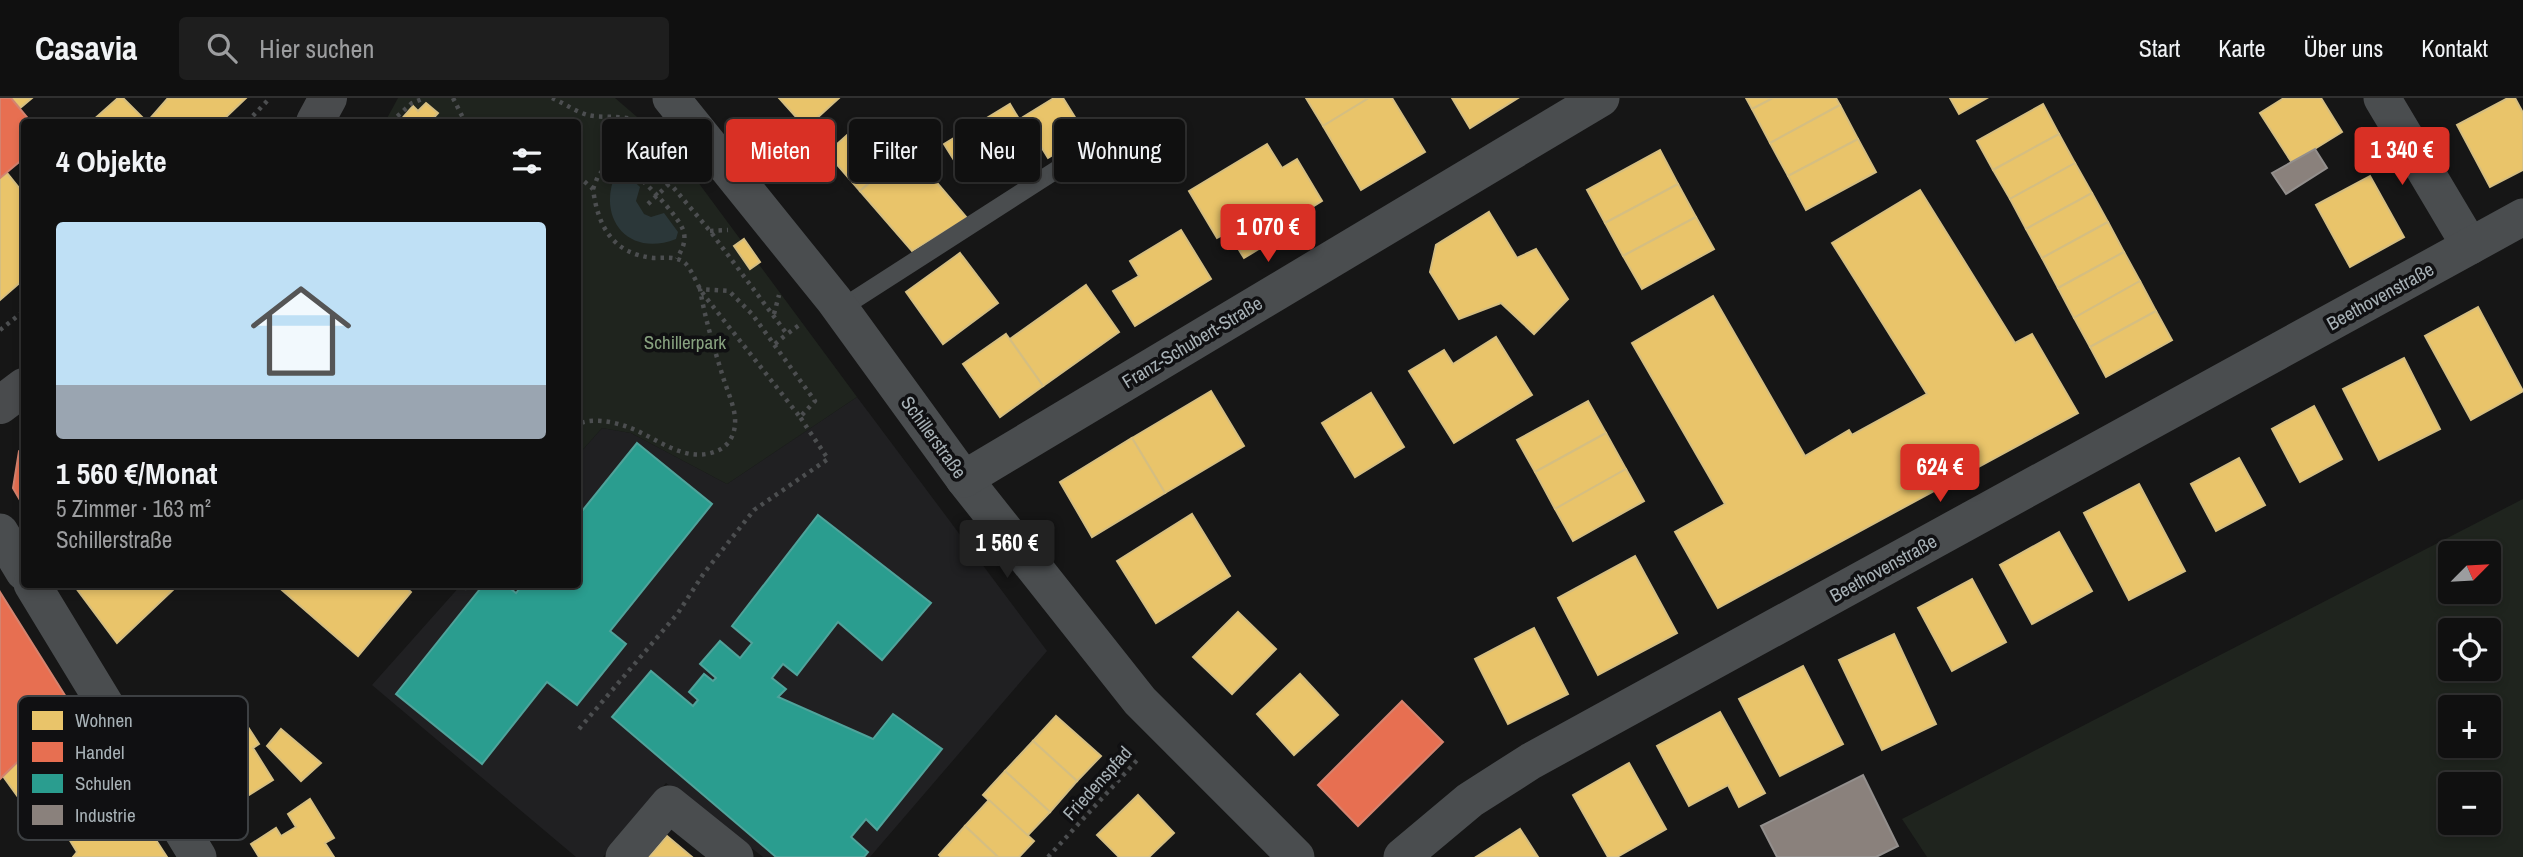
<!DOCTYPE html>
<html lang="de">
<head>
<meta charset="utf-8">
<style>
  body { margin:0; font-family:"Archivo Narrow",sans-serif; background:#1e1e1e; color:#f1f3f6; height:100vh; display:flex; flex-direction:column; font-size:26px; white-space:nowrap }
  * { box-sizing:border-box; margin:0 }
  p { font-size:23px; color:#9c9d9f }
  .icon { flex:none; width:38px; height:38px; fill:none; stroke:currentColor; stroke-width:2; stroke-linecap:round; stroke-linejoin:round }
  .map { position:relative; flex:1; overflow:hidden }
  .drawer { position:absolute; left:21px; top:21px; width:560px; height:469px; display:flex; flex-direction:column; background:#101010; border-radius:7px; box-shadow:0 4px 10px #0003,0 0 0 2px #303030 }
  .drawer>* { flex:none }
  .guide { position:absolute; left:602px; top:21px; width:665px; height:63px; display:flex; gap:14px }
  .needle { width:46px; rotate:66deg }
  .controls { position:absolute; left:2438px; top:443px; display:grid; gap:14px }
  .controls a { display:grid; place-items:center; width:63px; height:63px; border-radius:7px; background:#101010; box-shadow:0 4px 10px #0003,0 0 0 2px #303030; font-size:35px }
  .price { position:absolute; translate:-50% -60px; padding:0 16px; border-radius:7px; background:#d93025; color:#fff; font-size:23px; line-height:46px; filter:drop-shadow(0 2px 4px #0008) }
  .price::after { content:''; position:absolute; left:50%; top:42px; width:21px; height:16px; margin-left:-10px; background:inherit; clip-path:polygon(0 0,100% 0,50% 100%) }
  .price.on { background:#222; color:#fff }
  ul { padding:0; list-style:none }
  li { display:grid; align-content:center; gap:14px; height:371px; padding:0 35px }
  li+li { border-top:2px solid #303030 }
  li span { display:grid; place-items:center; height:217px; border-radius:7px; color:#555 }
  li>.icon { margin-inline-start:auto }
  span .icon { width:126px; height:126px; fill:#fffc; stroke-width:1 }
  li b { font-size:30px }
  h2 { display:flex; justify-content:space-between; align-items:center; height:84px; padding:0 35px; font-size:30px }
  .chip { padding:0 24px; border-radius:7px; background:#101010; box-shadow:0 4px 10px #0003,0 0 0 2px #303030; font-size:24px; line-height:63px }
  .chip.on { background:#d93025; color:#fff }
  header { display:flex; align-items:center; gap:42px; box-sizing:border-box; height:98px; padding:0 35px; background:#101010; border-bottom:2px solid #303030 }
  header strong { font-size:33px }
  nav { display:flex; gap:38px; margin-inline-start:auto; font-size:24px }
  .search { width:490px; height:63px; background:#1e1e1e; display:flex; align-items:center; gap:18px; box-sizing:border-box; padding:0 24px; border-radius:7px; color:#9c9d9f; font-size:26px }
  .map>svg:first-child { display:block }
</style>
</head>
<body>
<header>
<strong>Casavia</strong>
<div class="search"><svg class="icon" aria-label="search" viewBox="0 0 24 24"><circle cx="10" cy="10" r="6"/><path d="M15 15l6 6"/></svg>Hier suchen</div>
<nav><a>Start</a><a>Karte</a><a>Über uns</a><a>Kontakt</a></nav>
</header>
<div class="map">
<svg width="2523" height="759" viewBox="0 0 2523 759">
  <rect width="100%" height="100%" fill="#161616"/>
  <path fill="#202022" d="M 857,299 L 1047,553 L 870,759 L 763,759 L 666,685 L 603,759 L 576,759 L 372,587 L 461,487 L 578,486 L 578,357 L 602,330 L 631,335 L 727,386 Z"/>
  <g fill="#1f241e" fill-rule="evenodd">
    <path d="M 398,0 L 615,0 L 672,49 L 857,299 L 727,386 L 631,335 L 602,330 L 578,357 L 578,24 L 385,24 Z"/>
    <path d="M 2523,401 L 2523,759 L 1927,759 L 1902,721 ZM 2450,455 L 2488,455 L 2488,494 L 2450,494 ZM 2488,532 L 2488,570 L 2450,570 L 2450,532 ZM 2450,609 L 2488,609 L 2488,648 L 2450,648 ZM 2450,686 L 2488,686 L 2488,724 L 2450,724 Z"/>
  </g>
  <path fill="#2b3739" d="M 624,74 L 640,89 L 636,103 L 644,116 L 651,119 L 664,115 L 678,134 L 676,141 C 628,160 596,120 616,75 Z"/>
  <g fill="#e9c46a" stroke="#d5be81" stroke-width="2">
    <path d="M 11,0 L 32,0 L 20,10 Z"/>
    <path d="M 118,0 L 123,0 L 147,24 L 91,24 Z"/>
    <path d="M 168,0 L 246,0 L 225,20 L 225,24 L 147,24 Z"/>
    <path d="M 779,0 L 839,0 L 806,30 Z"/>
    <path d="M 1054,0 L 1063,0 L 1086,37 L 1048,60 L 1023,19 Z"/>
    <path d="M 1306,0 L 1369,0 L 1323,28 Z"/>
    <path d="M 1369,0 L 1392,0 L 1425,54 L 1361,92 L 1323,28 Z"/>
    <path d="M 1452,0 L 1518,0 L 1470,30 Z"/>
    <path d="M 1746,0 L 1773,0 L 1752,11 Z"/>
    <path d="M 1773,0 L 1836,0 L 1840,7 L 1770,45 L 1752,11 Z"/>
    <path d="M 1950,0 L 1987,0 L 1959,16 Z"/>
    <path d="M 2284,0 L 2321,0 L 2342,34 L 2292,65 L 2260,15 Z"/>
    <path d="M 2508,0 L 2515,0 L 2523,15 L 2523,72 L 2490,89 L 2457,27 Z"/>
    <path d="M 426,5 L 438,15 L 430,24 L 399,24 L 413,8 L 418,13 Z"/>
    <path d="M 1010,6 L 1028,36 L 962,75 L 944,46 Z"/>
    <path d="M 2043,6 L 2059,36 L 1993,72 L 1977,43 Z"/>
    <path d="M 1840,7 L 1858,41 L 1788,78 L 1770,45 Z"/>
    <path d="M 864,22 L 897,61 L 860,93 L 827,55 Z"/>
    <path d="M 2059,36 L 2075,65 L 2010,101 L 1993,72 Z"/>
    <path d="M 1858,41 L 1876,74 L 1806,112 L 1788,78 Z"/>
    <path d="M 1267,46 L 1282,70 L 1297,61 L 1322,103 L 1293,121 L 1298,127 L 1244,160 L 1228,134 L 1217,140 L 1189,93 Z"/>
    <path d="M 1660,52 L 1678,86 L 1605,125 L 1587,92 Z"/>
    <path d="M 915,59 L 967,120 L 912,153 L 860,93 L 897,61 L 904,68 Z"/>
    <path d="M 2075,65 L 2092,95 L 2026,131 L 2010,101 Z"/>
    <path d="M 7,75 L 24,96 L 24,181 L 0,202 L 0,80 Z"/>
    <path d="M 2370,78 L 2404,139 L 2350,169 L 2316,107 Z"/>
    <path d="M 1678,86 L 1696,119 L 1623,158 L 1605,125 Z"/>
    <path d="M 1920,92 L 2015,245 L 2032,236 L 2078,315 L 1718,510 L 1675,434 L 1725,406 L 1632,245 L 1713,198 L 1805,358 L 1849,332 L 1852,337 L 1927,296 L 1832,145 Z"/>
    <path d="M 2092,95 L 2108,124 L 2042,160 L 2026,131 Z"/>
    <path d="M 1489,114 L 1517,160 L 1536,151 L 1568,201 L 1534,236 L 1501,205 L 1459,221 L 1430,174 L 1436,147 Z"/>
    <path d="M 1696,119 L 1714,151 L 1642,191 L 1623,158 Z"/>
    <path d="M 2108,124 L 2124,154 L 2058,190 L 2042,160 Z"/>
    <path d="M 1181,132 L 1211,181 L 1135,228 L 1113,193 L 1139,178 L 1130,163 Z"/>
    <path d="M 744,141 L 760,164 L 750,171 L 734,148 Z"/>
    <path d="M 2124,154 L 2140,183 L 2074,220 L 2058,190 Z"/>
    <path d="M 960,155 L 998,205 L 943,246 L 906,194 Z"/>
    <path d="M 2140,183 L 2156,213 L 2090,249 L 2074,220 Z"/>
    <path d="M 1086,187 L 1119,234 L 1043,288 L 1010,241 Z"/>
    <path d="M 2478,209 L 2523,293 L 2471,322 L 2425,238 Z"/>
    <path d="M 2156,213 L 2172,242 L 2106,279 L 2090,249 Z"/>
    <path d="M 1006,236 L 1043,288 L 1000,319 L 963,266 Z"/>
    <path d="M 1496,239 L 1532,297 L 1454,345 L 1409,273 L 1444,252 L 1453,266 Z"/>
    <path d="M 2404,260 L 2440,331 L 2379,362 L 2343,291 Z"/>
    <path d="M 1211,293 L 1244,348 L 1165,395 L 1132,340 Z"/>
    <path d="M 1371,295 L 1404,349 L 1355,379 L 1322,325 Z"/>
    <path d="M 1588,303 L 1606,335 L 1535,374 L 1517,342 Z"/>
    <path d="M 2314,308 L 2342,361 L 2300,384 L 2272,331 Z"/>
    <path d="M 1606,335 L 1626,371 L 1555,411 L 1535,374 Z"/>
    <path d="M 1132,340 L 1165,395 L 1092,439 L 1060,384 Z"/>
    <path d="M 2239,360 L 2265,407 L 2216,433 L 2191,386 Z"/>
    <path d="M 1626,371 L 1644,403 L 1573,443 L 1555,411 Z"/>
    <path d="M 2139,386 L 2185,473 L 2129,502 L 2084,415 Z"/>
    <path d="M 1192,416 L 1230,478 L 1156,525 L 1117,463 Z"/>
    <path d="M 2059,434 L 2092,493 L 2032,526 L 2000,467 Z"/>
    <path d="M 1635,458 L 1677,535 L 1598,577 L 1558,500 Z"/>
    <path d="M 1972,481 L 2006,544 L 1952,573 L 1918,510 Z"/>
    <path d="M 73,486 L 178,486 L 178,487 L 117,545 Z"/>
    <path d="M 275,486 L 402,486 L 411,494 L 358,558 Z"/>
    <path d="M 1238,514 L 1276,551 L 1232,596 L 1193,559 Z"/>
    <path d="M 1534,530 L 1568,596 L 1508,626 L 1475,561 Z"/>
    <path d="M 1894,536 L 1936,626 L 1882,652 L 1839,562 Z"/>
    <path d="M 1803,568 L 1843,646 L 1780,678 L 1739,601 Z"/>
    <path d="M 1300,576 L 1338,617 L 1294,657 L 1257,616 Z"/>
    <path d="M 73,610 L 113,676 L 72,722 L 54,692 L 31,706 L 24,693 L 18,699 L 3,678 Z"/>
    <path d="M 228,610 L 238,626 L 244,623 L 259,646 L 253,650 L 273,682 L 228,710 L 183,638 Z"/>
    <path d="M 1720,614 L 1765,695 L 1739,709 L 1728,687 L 1689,708 L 1657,648 Z"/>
    <path d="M 1056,618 L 1101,658 L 1077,683 L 1033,643 Z"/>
    <path d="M 281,631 L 321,665 L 301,683 L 267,648 Z"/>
    <path d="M 1033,643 L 1077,683 L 1050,714 L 1005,673 Z"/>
    <path d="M 1629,665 L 1666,731 L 1617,759 L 1608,759 L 1573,697 Z"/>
    <path d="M 1005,673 L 1050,714 L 1027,738 L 983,697 Z"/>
    <path d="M 113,676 L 167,759 L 73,759 L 77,754 L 63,731 Z"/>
    <path d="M 1138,697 L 1174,735 L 1149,759 L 1119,759 L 1097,737 Z"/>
    <path d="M 310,701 L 334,740 L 325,745 L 334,759 L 259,759 L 251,746 L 276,730 L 281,738 L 296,729 L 288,716 Z"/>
    <path d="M 989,702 L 1034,743 L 1019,759 L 998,759 L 965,728 Z"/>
    <path d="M 965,728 L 998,759 L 941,759 L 939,757 Z"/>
    <path d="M 1520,731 L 1538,759 L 1476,759 Z"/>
    <path d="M 667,738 L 692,759 L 649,759 Z"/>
  </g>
  <g fill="#e76f51" stroke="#d4836f" stroke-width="2">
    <path d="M 0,0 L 11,0 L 31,24 L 24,24 L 24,60 L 0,80 Z"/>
    <path d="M 24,350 L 24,409 L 13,390 L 19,353 Z"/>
    <path d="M 0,494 L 73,610 L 0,681 Z"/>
    <path d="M 1402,603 L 1443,644 L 1358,728 L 1318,687 Z"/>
  </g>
  <g fill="#2a9d8f" stroke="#50a39b" stroke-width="2">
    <path d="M 637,345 L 712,406 L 610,533 L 626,546 L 577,607 L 547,584 L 482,666 L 396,596 L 484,486 L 505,486 L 516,495 L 523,486 L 578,486 L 578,418 Z"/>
    <path d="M 818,417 L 931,505 L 882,562 L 838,524 L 797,577 L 783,566 L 772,580 L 786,591 L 778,599 L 873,641 L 893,616 L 942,651 L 877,732 L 866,721 L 851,739 L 868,754 L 864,759 L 776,759 L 612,619 L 651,573 L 693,608 L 698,602 L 689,594 L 704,576 L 713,583 L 716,580 L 700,566 L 720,543 L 740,560 L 752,545 L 732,528 Z"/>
  </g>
  <g fill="#8a817c" stroke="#938f8d" stroke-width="2">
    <path d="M 2315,51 L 2327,70 L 2286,96 L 2272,75 Z"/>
    <path d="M 1863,677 L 1898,748 L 1876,759 L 1777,759 L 1761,728 Z"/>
  </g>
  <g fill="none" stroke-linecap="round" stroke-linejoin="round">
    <g stroke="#4c4e50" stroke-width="4.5" stroke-dasharray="3.5 5" stroke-linecap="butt">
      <path d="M 453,0 L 465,24"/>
      <path d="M 552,0 C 564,5 576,14 588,17 C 610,23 654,8 641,51 L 710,133 L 787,236 L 802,225"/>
      <path d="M 247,24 L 270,0"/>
      <path d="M 391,24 L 412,5 L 425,0"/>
      <path d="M 578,78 L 593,91 C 598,129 613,156 654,160 C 665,160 676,158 685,165 C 693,173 697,188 704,197 C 736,238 768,278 800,319 L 815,303 L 752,216 L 729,193 L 700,191 C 705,221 714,250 723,279 C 727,292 734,307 735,320 C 736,333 731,346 719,352 C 685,368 656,338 625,328 C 610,323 592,320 578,326"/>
      <path d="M 593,91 L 598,78 L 614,59 C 630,68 681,118 684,135 C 686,146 681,152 677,161"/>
      <path d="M 648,106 L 671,84"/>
      <path d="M 710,133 L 728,132"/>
      <path d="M 774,216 L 779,197"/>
      <path d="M 0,232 L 24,213"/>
      <path d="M 775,246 L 787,236"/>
      <path d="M 458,486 L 466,490 L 472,486"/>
      <path d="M 579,631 L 678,515 L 704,475 L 754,412 L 828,361 L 800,319"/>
      <path d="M 1048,759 L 1140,659"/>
    </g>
    <path stroke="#4a4d4f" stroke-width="18" d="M 840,211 L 1089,51"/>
    <g stroke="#4a4d4f" stroke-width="37">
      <path d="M 671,0 L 834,202 L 964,381 L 1140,603 L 1296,759"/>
      <path d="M 2382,0 L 2470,148"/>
      <path d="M 964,381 L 1601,0"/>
      <path d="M 0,434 L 24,474"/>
      <path d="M 32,486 L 198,759"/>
      <path d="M 624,759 L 669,706 L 735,759"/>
      <path d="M 1402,759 L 1470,702 L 1531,663 L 2523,119"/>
    </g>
    <g stroke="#494b4d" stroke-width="38">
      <path d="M 315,24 L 328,0"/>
      <path d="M 0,307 L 24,289"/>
    </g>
  </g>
  <g text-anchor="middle" stroke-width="7" stroke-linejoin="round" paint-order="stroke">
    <g font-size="19" fill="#a7b1b6" stroke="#101012">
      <text transform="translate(2380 198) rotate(-29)" y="7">Beethovenstraße</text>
      <text transform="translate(1192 244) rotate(-31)" y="7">Franz-Schubert-Straße</text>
      <text transform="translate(934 339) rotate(54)" y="7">Schillerstraße</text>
      <text transform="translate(1883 470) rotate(-29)" y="7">Beethovenstraße</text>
      <text transform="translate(1097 685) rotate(-48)" y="7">Friedenspfad</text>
    </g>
    <g font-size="19" fill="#87a17f" stroke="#101012">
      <text x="685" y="251">Schillerpark</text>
    </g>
  </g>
  <rect x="18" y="598" width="230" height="144" rx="10" fill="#101012" stroke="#3d4043" stroke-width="2"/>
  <rect x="32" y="613" width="31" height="19" fill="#e9c46a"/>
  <rect x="32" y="644" width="31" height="20" fill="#e76f51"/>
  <rect x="32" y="676" width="31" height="19" fill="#2a9d8f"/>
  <rect x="32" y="707" width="31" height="20" fill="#8a817c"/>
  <g font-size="19" fill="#a7b1b6">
    <text x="75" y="629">Wohnen</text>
    <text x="75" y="661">Handel</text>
    <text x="75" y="692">Schulen</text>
    <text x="75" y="724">Industrie</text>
  </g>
</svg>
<div class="controls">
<a><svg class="needle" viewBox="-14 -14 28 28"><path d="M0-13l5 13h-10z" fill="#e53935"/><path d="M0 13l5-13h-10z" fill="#9c9d9f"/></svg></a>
<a><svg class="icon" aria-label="locate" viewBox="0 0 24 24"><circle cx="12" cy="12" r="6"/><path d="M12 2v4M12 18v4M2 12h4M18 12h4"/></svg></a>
<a>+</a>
<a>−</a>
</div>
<b class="price" style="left:2402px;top:89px">1 340 €</b>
<b class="price" style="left:1268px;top:166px">1 070 €</b>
<b class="price" style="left:1940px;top:406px">624 €</b>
<b class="price on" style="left:1007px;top:482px">1 560 €</b>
<div class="guide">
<a class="chip">Kaufen</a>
<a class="chip on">Mieten</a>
<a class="chip">Filter</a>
<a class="chip">Neu</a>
<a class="chip">Wohnung</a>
</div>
<section class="drawer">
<h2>4 Objekte<svg class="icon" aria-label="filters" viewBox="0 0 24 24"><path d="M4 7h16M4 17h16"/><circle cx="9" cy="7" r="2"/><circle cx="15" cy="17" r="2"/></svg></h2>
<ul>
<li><span style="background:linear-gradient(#bfe0f5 75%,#9aa5b1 0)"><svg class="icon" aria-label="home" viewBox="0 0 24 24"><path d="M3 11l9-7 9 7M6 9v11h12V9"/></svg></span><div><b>1 560 €/Monat</b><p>5 Zimmer · 163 m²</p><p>Schillerstraße</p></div></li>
</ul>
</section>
</div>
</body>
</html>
